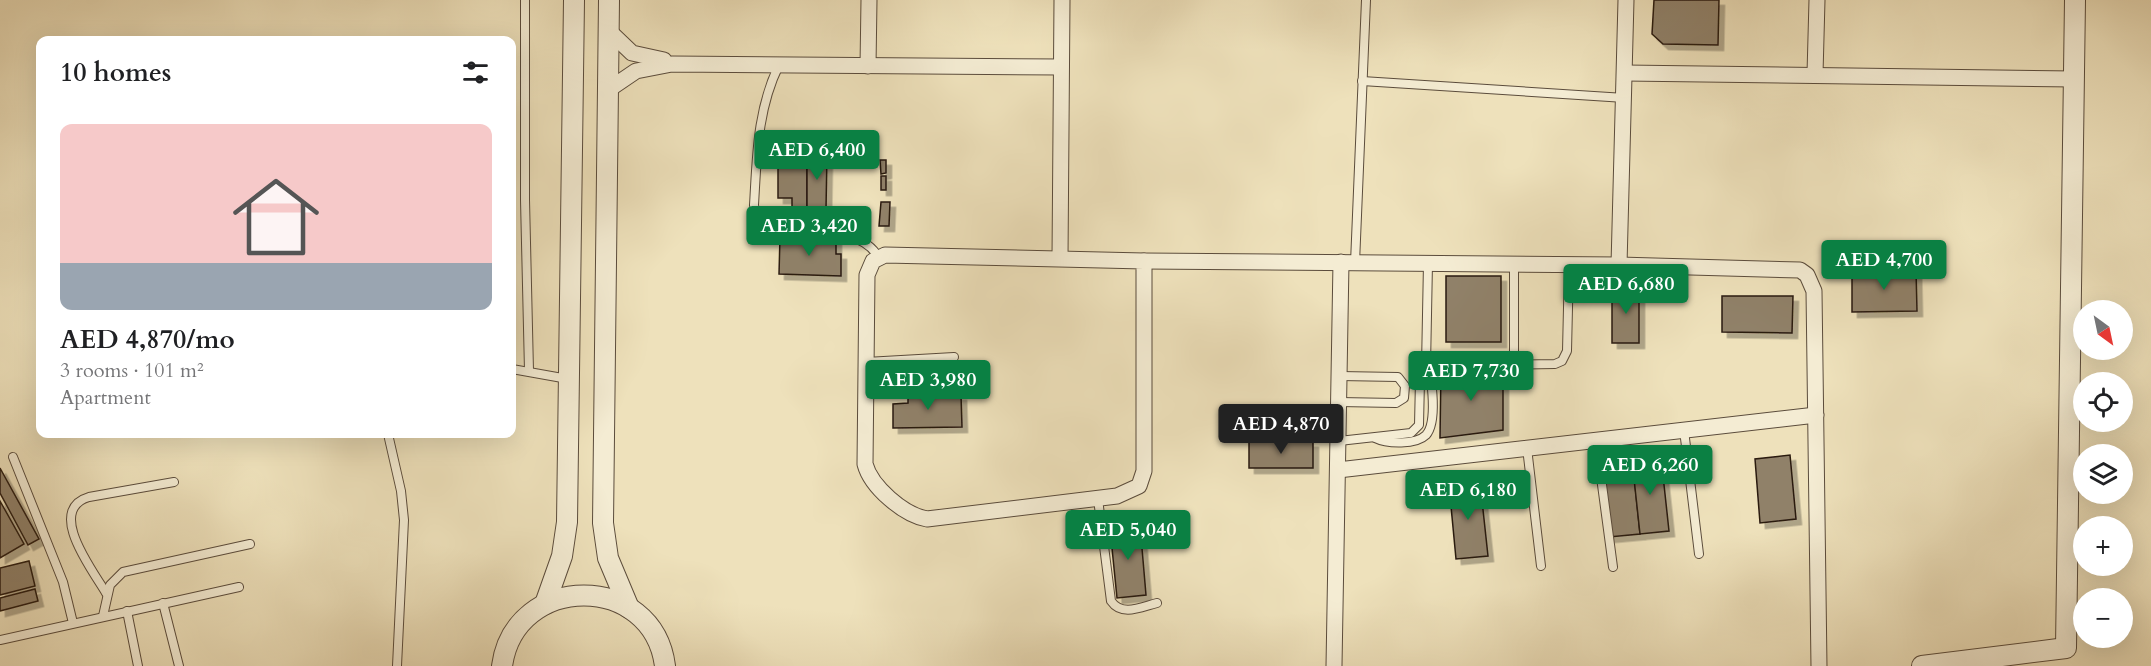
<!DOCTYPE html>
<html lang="en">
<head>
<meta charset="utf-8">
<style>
  body { margin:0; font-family:Cardo,serif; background:#f2f2f2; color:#202124; height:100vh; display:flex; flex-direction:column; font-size:22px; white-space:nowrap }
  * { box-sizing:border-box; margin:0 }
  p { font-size:20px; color:#757577 }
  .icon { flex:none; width:33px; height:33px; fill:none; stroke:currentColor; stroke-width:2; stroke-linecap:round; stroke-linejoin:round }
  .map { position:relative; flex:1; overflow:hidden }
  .details { position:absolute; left:36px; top:36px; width:480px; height:402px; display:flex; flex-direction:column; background:#fff; border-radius:12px; box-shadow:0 6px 24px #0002 }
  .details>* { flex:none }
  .needle { width:39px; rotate:147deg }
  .buttons { position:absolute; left:2073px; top:300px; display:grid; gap:12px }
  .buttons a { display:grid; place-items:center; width:60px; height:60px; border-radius:50%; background:#fff; box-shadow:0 6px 24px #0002; font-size:30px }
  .price { position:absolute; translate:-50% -51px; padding:0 14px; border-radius:6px; background:#0b8043; color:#fff; font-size:20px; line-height:39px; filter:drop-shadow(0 2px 3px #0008) }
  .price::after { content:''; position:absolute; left:50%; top:36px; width:18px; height:14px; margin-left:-9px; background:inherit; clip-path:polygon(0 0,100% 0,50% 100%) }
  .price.on { background:#222; color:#fff }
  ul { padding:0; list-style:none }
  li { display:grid; align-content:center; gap:12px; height:318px; padding:0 24px }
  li+li { border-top:2px solid #e0e0e0 }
  li span { display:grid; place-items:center; height:186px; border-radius:12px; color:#555 }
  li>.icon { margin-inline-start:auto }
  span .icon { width:108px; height:108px; fill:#fffc; stroke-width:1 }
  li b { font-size:26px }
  h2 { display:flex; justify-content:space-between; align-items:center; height:72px; padding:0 24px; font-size:26px }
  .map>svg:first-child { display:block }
</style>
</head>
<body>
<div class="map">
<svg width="2151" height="666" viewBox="0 0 2151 666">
  <defs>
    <filter id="shadow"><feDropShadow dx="5.5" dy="5.5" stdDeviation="0" flood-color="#0004"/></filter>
  </defs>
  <rect width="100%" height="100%" fill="#eee1bb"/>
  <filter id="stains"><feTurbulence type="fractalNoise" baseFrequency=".00333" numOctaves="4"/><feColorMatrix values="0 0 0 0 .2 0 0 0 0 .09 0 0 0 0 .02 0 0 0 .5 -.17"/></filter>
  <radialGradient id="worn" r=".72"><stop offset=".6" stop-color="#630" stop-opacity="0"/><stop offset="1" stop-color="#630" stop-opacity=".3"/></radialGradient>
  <g fill="#908169" stroke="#2a1a11" stroke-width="1.5" filter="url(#shadow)">
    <path d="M 1654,0 L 1719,0 L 1718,45 L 1663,44 L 1652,34 Z"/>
    <path d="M 778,153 L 807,153 L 807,209 L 792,209 L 792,198 L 778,198 Z"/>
    <path d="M 807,153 L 827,153 L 826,209 L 807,209 Z"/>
    <path d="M 880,160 L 886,160 L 886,173 L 881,174 Z"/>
    <rect x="881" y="176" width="5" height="14"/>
    <path d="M 881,202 L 890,202 L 889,226 L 879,226 Z"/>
    <path d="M 780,237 L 836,239 L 836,254 L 841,254 L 841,276 L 779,274 Z"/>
    <path d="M 1864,269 L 1916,270 L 1917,311 L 1852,312 L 1852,275 Z"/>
    <rect x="1446" y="276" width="55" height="66"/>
    <path d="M 1639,287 L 1639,343 L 1612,343 L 1612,288 Z"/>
    <path d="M 1722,296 L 1793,296 L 1792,333 L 1722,332 Z"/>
    <path d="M 1441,369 L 1503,370 L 1503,430 L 1440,438 Z"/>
    <path d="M 936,390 L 936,395 L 961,395 L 962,427 L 893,428 L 893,404 L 908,403 L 908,391 Z"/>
    <path d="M 1249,441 L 1313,442 L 1313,468 L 1249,468 Z"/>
    <path d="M 1790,455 L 1796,519 L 1760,523 L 1755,459 Z"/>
    <path d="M 1632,456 L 1640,534 L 1609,537 L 1601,459 Z"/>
    <path d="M 1661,457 L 1669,531 L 1640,534 L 1632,460 Z"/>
    <path d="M 0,468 L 39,539 L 28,545 L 0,493 Z"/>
    <path d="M 1480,482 L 1488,556 L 1456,559 L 1449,485 Z"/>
    <path d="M 0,501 L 24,544 L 0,558 Z"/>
    <path d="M 1140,525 L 1146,595 L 1117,598 L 1110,528 Z"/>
    <path d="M 29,561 L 35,586 L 0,595 L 0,568 Z"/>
    <path d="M 35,589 L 38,601 L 0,611 L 0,598 Z"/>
  </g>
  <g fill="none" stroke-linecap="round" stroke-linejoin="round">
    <defs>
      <g id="service">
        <path d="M 525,0 L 525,200 L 529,371"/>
        <path d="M 779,65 C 757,110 757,156 754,205 C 760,263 850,207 879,258"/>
        <path d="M 1362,81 L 1625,98"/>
        <path d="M 1355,263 L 1366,0"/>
        <path d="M 866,362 L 954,357"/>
        <path d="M 1514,365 L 1514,264"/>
        <path d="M 1426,366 L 1555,364 L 1562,361 L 1567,351 L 1569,264"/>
        <path d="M 512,369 L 568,379"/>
        <path d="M 1339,402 L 1396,403 L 1404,398 L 1405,386 L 1398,377 L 1340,376"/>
        <path d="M 1684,430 L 1699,554"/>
        <path d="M 388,434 L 401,491 L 404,520 L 397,666"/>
        <path d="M 1375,438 C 1387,444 1416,445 1426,435 C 1437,423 1433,378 1426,366"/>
        <path d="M 1596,440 L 1613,567"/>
        <path d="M 1339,441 L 1411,433 L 1419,425 L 1420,380 L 1426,366 L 1428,263"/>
        <path d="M 1527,448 L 1541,566"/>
        <path d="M 13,457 L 63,582 L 73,623"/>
        <path d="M 1098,499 L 1111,601 C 1122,617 1141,607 1157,603"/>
        <path d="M 106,593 C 94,572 45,510 89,497 L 174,482"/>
        <path d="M 163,603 L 179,666"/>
        <path d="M 127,611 L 138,666"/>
        <path d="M 103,616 L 110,585 L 123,572 L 250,544"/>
        <path d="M 0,640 L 239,587"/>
      </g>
      <g id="minor">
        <path d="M 609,31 L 632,53 L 664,60"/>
        <path d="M 868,66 L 869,0"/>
        <path d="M 1625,73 L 2074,79"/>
        <path d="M 1815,74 L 1817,0"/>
        <path d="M 608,90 L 636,71 L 672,64 L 1061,67"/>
        <path d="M 885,255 L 1144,261 L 1144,471 L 1139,486 L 1117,496 L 927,519 C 904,515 871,487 865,464 L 867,275 L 873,261 Z"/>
        <path d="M 1060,258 L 1062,0"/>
        <path d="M 1144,261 L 1619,265 L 1800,270 L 1807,275 L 1814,291 L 1819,666"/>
        <path d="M 1619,265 L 1626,0"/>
        <path d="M 1338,470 L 1816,415"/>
        <path d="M 1334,666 L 1341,262"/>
      </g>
      <g id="tertiary">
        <path d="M 609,0 L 603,523 L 608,558 L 629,608"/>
        <path d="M 545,604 L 562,556 L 567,522 L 574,0"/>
        <path d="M 502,666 C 515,572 653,572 665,666"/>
        <path d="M 1922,666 L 2066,648 L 2075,0"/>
      </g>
    </defs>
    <use href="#service" stroke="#5b4c3c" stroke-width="10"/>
    <use href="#minor" stroke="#5b4c3c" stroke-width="17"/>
    <use href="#tertiary" stroke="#5b4c3c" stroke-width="22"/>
    <use href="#service" stroke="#f4ecd3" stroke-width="8"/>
    <use href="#minor" stroke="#f4ecd3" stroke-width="15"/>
    <use href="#tertiary" stroke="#f4ecd3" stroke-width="20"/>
  </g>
  <rect width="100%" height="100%" filter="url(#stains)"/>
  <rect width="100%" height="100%" fill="url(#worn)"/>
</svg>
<div class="buttons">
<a><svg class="needle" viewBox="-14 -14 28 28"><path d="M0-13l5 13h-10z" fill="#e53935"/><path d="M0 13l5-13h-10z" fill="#757577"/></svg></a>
<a><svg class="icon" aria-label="locate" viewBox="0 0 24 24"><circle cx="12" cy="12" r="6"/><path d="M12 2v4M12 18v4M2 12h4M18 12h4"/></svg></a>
<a><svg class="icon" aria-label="layers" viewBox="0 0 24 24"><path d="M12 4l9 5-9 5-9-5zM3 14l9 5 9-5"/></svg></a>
<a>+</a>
<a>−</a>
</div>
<b class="price" style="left:817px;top:181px">AED 6,400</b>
<b class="price" style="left:809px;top:257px">AED 3,420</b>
<b class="price" style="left:1884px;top:291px">AED 4,700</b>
<b class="price" style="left:1626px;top:315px">AED 6,680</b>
<b class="price" style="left:1471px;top:402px">AED 7,730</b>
<b class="price" style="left:928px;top:411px">AED 3,980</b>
<b class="price on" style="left:1281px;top:455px">AED 4,870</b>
<b class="price" style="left:1650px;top:496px">AED 6,260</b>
<b class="price" style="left:1468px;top:521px">AED 6,180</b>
<b class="price" style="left:1128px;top:561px">AED 5,040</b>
<section class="details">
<h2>10 homes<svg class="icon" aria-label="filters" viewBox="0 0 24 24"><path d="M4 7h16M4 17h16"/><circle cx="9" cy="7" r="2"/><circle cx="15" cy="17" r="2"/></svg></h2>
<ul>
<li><span style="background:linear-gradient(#f6c9c9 75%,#9aa5b1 0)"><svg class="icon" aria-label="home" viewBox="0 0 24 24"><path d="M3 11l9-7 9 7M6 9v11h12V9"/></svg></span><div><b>AED 4,870/mo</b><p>3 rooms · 101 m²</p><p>Apartment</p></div></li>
</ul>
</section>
</div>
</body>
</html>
